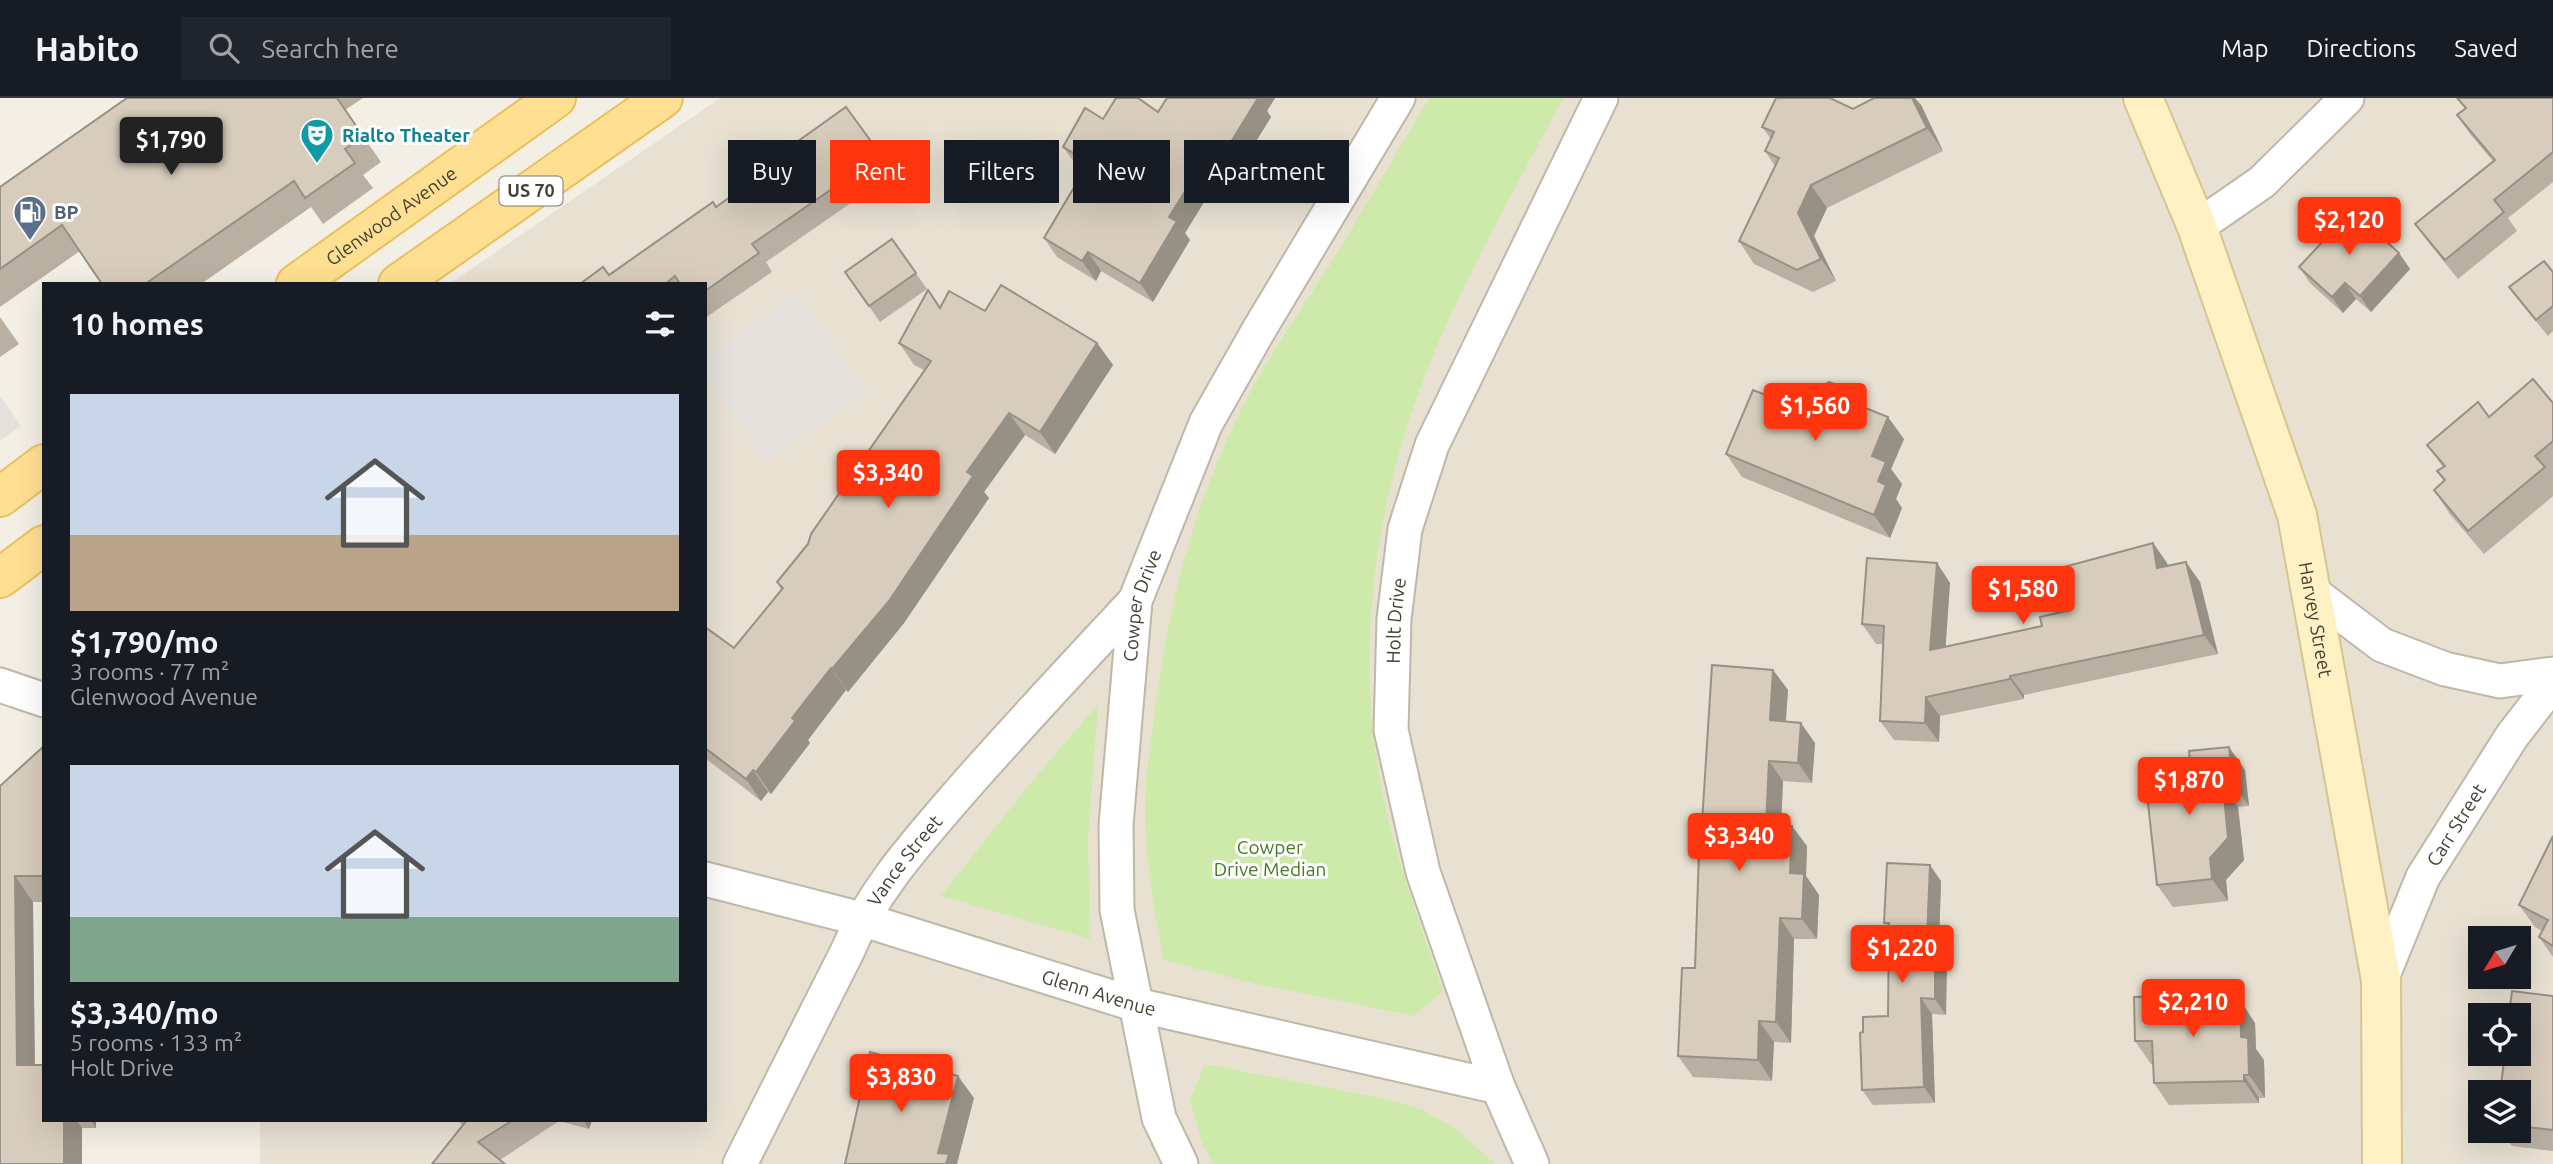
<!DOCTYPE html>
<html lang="en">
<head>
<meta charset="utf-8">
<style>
  body { margin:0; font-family:Ubuntu,sans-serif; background:#20242c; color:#f1f3f6; height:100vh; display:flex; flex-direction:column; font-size:26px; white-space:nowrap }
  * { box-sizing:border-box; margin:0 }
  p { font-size:23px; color:#9ea1a6 }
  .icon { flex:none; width:38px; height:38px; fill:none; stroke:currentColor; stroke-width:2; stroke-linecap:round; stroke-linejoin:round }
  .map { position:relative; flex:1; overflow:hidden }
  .sheet { position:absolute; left:42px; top:184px; width:665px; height:840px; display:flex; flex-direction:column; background:#171b24; border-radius:0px; box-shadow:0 7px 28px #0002 }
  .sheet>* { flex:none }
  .hud { position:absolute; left:728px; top:42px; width:665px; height:63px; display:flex; gap:14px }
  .needle { width:46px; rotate:232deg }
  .tools { position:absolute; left:2468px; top:828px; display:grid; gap:14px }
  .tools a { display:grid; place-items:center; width:63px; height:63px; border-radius:0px; background:#171b24; box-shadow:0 7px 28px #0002; font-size:35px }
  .price { position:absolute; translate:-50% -60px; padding:0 16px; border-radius:7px; background:#ff3510; color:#fff; font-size:23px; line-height:46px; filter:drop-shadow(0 2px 4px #0008) }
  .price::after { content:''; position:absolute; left:50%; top:42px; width:21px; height:16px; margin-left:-10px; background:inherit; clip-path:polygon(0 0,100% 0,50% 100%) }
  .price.active { background:#222; color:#fff }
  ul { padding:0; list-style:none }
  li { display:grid; align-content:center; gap:14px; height:371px; padding:0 28px }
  li span { display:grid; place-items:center; height:217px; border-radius:0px; color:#555 }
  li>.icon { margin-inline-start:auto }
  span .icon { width:126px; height:126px; fill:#fffc; stroke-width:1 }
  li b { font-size:30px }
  h2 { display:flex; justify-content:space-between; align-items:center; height:84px; padding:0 28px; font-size:30px }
  .pill { padding:0 24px; border-radius:0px; background:#171b24; box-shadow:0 7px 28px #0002; font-size:24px; line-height:63px }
  .pill.active { background:#ff3510; color:#fff }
  header { display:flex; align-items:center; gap:42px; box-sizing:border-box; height:98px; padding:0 35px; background:#171b24; border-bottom:2px solid #363941 }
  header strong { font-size:33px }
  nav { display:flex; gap:38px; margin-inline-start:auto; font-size:24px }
  .search { width:490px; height:63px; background:#20242c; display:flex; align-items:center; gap:18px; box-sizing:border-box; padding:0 24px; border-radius:0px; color:#9ea1a6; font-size:26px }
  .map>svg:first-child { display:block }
</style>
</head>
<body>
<header>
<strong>Habito</strong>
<div class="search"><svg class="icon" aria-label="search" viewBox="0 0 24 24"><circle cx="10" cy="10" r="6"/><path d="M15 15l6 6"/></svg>Search here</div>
<nav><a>Map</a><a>Directions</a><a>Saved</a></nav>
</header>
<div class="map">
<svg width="2553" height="1066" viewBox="0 0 2553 1066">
  <rect width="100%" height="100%" fill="#f3efe4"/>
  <path fill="#e8e1d2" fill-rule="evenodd" d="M 720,0 L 2553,0 L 2553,1066 L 260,1066 L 260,1022 L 705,1022 L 705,186 L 451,185 ZM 2480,840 L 2518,840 L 2518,878 L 2480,878 ZM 2480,917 L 2518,917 L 2518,956 L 2480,956 ZM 2480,994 L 2518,994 L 2518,1032 L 2480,1032 Z"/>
  <g fill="#cdeaab">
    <path d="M 1429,0 L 1563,0 C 1515,92 1462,183 1424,280 C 1375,408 1355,550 1381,686 C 1394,757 1420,825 1443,893 L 1414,918 L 1256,886 L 1163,862 C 1155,815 1146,769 1145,721 C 1144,687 1149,654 1154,621 C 1167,514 1192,409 1241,312 C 1266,261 1298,216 1329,168 C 1363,113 1396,56 1429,0 Z"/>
    <path d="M 1098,606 L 1088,742 L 1090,841 L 941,798 L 1028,688 Z"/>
    <path d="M 1205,966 L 1386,1001 L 1423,1012 L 1457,1032 L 1495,1066 L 1213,1066 L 1202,1045 L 1190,1002 Z"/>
  </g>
  <g fill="#e4e1dd">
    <path d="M 797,194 L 866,295 L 766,363 L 705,277 L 705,259 Z"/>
    <path d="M 0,298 L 21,328 L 0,343 Z"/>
  </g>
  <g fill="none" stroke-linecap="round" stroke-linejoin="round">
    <defs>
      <g id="street">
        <path d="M 2197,129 L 2262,84 L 2347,0"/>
        <path d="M 2312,494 L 2382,547 L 2445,571 L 2500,583 L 2553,576"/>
        <path d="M 0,587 L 44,602"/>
        <path id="s1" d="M 705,781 L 861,821 L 1137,907 L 1498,989"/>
        <path id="s2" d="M 2381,882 L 2423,779 L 2512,638 L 2553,585"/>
        <path id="s3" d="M 740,1066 L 847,854 C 873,792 918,743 961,693 C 1018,628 1076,566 1135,503"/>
        <path id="s4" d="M 1181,1066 L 1159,1020 L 1117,812 L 1116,727 L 1135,503 L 1206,325 L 1260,230 L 1398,0"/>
        <path id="s5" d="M 1532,1066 L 1498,989 L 1423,774 L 1391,632 L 1394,521 L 1405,431 L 1432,347 L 1601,0"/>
      </g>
      <g id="secondary">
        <path id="s6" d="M 2143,0 L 2197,129 L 2297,417 L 2381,882 L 2382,1066"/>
      </g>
      <g id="primary">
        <path id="s7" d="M 296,186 L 556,0"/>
        <path d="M 398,186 L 663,0"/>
        <path d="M 0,399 L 44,366"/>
        <path d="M 0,480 L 44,447"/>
      </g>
    </defs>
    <use href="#street" stroke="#bfb7a7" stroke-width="37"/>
    <use href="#secondary" stroke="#d6c491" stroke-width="42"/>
    <use href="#primary" stroke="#eac05c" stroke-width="42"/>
    <use href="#street" stroke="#fff" stroke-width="33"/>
    <use href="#secondary" stroke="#fff1c3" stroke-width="38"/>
    <use href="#primary" stroke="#ffe092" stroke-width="38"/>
  </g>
  <g fill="#bab0a2">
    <path d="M 127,0 L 363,0 L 345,12 L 381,64 L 363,77 L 373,90 L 323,126 L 311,109 L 201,186 L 102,186 L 80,153 L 0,209 L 0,89 Z"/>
    <path d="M 1167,0 L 1275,0 L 1267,13 L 1271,19 L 1236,76 L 1225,70 L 1185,135 L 1190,142 L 1153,204 L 1101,173 L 1096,183 L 1057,159 L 1044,140 L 1084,72 L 1077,68 L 1063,49 L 1103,21 L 1158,14 Z"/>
    <path d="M 2457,0 L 2553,0 L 2553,84 L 2508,120 L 2517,133 L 2458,181 L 2428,144 L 2415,126 L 2493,63 L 2470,36 L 2457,17 L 2465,10 Z"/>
    <path d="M 1921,7 L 1943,53 L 1827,110 L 1814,138 L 1836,183 L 1813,194 L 1754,166 L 1739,143 L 1775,68 L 1765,53 L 1771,41 L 1762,29 L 1853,11 Z"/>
    <path d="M 881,57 L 894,75 L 766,164 L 772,174 L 705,220 L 705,186 L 580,186 L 609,177 L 716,109 Z"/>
    <path d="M 892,141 L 927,191 L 880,224 L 845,174 Z"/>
    <path d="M 2399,155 L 2410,171 L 2371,214 L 2356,201 L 2343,215 L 2310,185 L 2299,169 Z"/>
    <path d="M 2553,174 L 2553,233 L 2548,238 L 2521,205 L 2509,189 Z"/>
    <path d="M 940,210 L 985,213 L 1097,245 L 1113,267 L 1055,356 L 1025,337 L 984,394 L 989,400 L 904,525 L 848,594 L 846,592 L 808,642 L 810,645 L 771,696 L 768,694 L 761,703 L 705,660 L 705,529 L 734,550 L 781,492 L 777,484 L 808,446 L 924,272 L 914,267 L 899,245 Z"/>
    <path d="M 0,219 L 19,246 L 0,259 Z"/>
    <path d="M 1852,293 L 1863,309 L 1904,341 L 1891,371 L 1902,386 L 1896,401 L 1902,410 L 1890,440 L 1742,379 L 1726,356 L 1771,299 L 1799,299 Z"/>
    <path d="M 2553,305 L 2553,398 L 2484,456 L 2449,415 L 2434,392 L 2444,383 L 2437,373 L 2443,369 L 2427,347 L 2489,319 Z"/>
    <path d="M 2153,445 L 2167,465 L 2168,468 L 2200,484 L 2218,556 L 2024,597 L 2024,601 L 1940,618 L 1939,644 L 1894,642 L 1880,623 L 1883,546 L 1876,546 L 1862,526 L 1937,465 L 1950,485 L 1945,549 L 2042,528 L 2066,513 L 2070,498 Z"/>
    <path d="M 1773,572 L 1788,592 L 1786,623 L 1815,645 L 1812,685 L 1783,683 L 1781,727 L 1807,748 L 1806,778 L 1819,797 L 1817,841 L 1794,841 L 1791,945 L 1774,944 L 1772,983 L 1693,979 L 1678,958 L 1695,870 L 1702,725 Z"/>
    <path d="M 44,648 L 44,804 L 33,804 L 35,967 L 44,1022 L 96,1022 L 96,1030 L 82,1030 L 0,1066 L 0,688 Z"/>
    <path d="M 2245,672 L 2249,708 L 2238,709 L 2244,762 L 2226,782 L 2228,803 L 2173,809 L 2157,787 L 2145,678 Z"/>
    <path d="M 2553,738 L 2553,859 L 2539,839 L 2542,833 L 2535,829 L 2519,807 Z"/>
    <path d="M 1941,783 L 1939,845 L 1947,856 L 1946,917 L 1932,916 L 1935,1005 L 1873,1007 L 1862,992 L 1863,934 L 1888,918 L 1889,831 L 1884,825 Z"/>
    <path d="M 2553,898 L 2553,1053 L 2512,1048 L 2501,1032 L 2518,1032 L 2518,994 Z"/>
    <path d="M 2178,904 L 2255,925 L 2256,951 L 2264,962 L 2265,1000 L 2259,1000 L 2259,1005 L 2169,1007 L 2154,985 L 2153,966 L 2151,966 L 2135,943 Z"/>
    <path d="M 458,1022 L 592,1022 L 589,1031 L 559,1023 L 500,1062 L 432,1066 L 463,1026 L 461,1026 Z"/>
  </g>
  <g fill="#979084">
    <path d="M 1254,0 L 1275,0 L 1267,13 L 1271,19 L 1236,76 L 1223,57 Z"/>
    <path d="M 1912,0 L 1915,0 L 1921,7 L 1943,53 L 1927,30 Z"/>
    <path d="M 1212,50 L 1225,70 L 1185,135 L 1190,142 L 1153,204 L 1140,185 L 1169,119 Z"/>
    <path d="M 1811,87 L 1827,110 L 1814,138 L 1836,183 L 1821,161 L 1798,115 Z"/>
    <path d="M 1088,154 L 1101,173 L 1096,183 L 1082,163 Z"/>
    <path d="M 2399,155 L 2410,171 L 2371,214 L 2360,198 Z"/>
    <path d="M 2345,185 L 2356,201 L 2343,215 L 2332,199 Z"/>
    <path d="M 1097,245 L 1113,267 L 1055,356 L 1040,334 Z"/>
    <path d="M 1852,293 L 1868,316 L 1858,307 Z"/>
    <path d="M 1009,315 L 1025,337 L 984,394 L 989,400 L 904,525 L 848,594 L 832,571 L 967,374 Z"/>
    <path d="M 1888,319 L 1904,341 L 1891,371 L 1902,386 L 1896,401 L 1902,410 L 1890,440 L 1874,417 L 1878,383 L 1872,358 Z"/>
    <path d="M 2153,445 L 2167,465 L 2171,490 L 2157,470 Z"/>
    <path d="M 2186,464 L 2200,484 L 2218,556 L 2204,537 Z"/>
    <path d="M 1937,465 L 1950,485 L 1944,572 L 1930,552 Z"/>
    <path d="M 831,570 L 846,592 L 808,642 L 810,645 L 771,696 L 756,674 L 792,620 Z"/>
    <path d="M 1773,572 L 1788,592 L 1784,643 L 1770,622 Z"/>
    <path d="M 2010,578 L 2024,597 L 2024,601 L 2010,581 Z"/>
    <path d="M 1926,599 L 1940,618 L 1939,644 L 1925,625 Z"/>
    <path d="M 1801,625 L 1815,645 L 1812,685 L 1798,665 Z"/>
    <path d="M 2229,649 L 2245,672 L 2249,708 L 2233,685 Z"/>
    <path d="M 1769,663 L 1783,683 L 1780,748 L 1766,727 Z"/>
    <path d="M 753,672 L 768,694 L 761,703 L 746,681 Z"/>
    <path d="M 2223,687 L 2238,709 L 2244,762 L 2226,782 L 2228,803 L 2212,781 L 2210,760 Z"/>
    <path d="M 1792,728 L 1807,748 L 1806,778 L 1819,797 L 1817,841 L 1802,821 L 1790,775 Z"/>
    <path d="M 1930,767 L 1941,783 L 1939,845 L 1947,856 L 1946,917 L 1935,901 L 1927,840 Z"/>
    <path d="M 15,778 L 33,804 L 35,993 L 17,967 Z"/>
    <path d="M 1780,820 L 1794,841 L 1791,945 L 1776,924 Z"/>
    <path d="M 1921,900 L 1932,916 L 1935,1005 L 1924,989 Z"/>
    <path d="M 2240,902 L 2255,925 L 2256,951 L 2264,962 L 2265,1000 L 2249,977 L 2241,939 Z"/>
    <path d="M 1759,923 L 1774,944 L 1772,983 L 1758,962 Z"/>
    <path d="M 2244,977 L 2259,1000 L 2259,1005 L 2244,983 Z"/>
    <path d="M 958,978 L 974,1000 L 957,1066 L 946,1066 L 938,1055 Z"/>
    <path d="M 64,1022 L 76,1022 L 82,1030 L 82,1066 L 64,1066 Z"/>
    <path d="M 91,1022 L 96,1022 L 96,1030 Z"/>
    <path d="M 583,1022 L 592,1022 L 589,1031 Z"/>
  </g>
  <g fill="#d8cdbc" stroke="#979084" stroke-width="2">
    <path d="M 127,0 L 337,0 L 363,38 L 345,51 L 355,65 L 305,100 L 294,83 L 145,186 L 102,186 L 62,127 L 0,171 L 0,89 Z"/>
    <path d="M 1116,0 L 1138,0 L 1158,14 L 1167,0 L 1258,0 L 1223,57 L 1212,50 L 1169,119 L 1177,123 L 1140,185 L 1088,154 L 1082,163 L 1044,140 L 1089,64 L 1063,49 L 1085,10 L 1103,21 Z"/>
    <path d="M 1776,0 L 1830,0 L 1853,11 L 1874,0 L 1912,0 L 1927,30 L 1811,87 L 1798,115 L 1821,161 L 1797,172 L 1739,143 L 1779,60 L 1765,53 L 1774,34 L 1762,29 Z"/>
    <path d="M 2457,0 L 2553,0 L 2553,54 L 2494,102 L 2504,114 L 2445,162 L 2415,126 L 2495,62 L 2457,17 L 2466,10 Z"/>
    <path d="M 846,9 L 881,57 L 752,146 L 759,155 L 705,193 L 705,186 L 680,186 L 675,178 L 665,186 L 580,186 L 603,169 L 609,177 L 713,104 L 716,109 L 790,56 L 787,51 Z"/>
    <path d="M 2352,112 L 2399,155 L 2360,198 L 2345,185 L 2332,199 L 2299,169 Z"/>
    <path d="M 892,141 L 916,175 L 869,208 L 845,174 Z"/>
    <path d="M 2544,163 L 2553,174 L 2553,208 L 2536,222 L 2509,189 Z"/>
    <path d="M 1001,187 L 1097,245 L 1040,334 L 1009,315 L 967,374 L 973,378 L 889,503 L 832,571 L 831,570 L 792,620 L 795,623 L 756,674 L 753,672 L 746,681 L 705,650 L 705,529 L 734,550 L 783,490 L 777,484 L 808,446 L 811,436 L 931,263 L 899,245 L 928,192 L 940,210 L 949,193 L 985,213 Z"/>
    <path d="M 2533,281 L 2553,305 L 2553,343 L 2535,358 L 2545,369 L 2468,433 L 2434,392 L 2445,382 L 2437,373 L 2445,368 L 2427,347 L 2478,304 L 2489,319 Z"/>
    <path d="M 1829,284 L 1852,293 L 1858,307 L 1888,319 L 1872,358 L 1886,364 L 1878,383 L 1886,387 L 1874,417 L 1726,356 L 1753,292 L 1771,299 L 1776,289 L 1799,299 Z"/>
    <path d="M 2153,445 L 2157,470 L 2186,464 L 2204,537 L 2010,578 L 2010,581 L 1926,599 L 1925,625 L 1880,623 L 1884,528 L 1862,526 L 1867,460 L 1937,465 L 1930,552 L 2042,528 L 2040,519 L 2066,513 L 2062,499 L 2070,498 L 2064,469 Z"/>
    <path d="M 1712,567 L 1773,572 L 1770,622 L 1801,625 L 1798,665 L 1769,663 L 1766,727 L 1792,728 L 1790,775 L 1804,776 L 1802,821 L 1780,820 L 1776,924 L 1759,923 L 1758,962 L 1678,958 L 1682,870 L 1695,870 L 1700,725 L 1702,725 Z"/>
    <path d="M 44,648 L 44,778 L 15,778 L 17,967 L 44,967 L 44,1022 L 64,1022 L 64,1066 L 0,1066 L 0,688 Z"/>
    <path d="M 2229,649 L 2233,685 L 2223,687 L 2228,740 L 2210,760 L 2212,781 L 2157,787 L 2145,678 L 2191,673 L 2189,653 Z"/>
    <path d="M 2553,738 L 2553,848 L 2539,839 L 2548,822 L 2519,807 Z"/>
    <path d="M 1887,765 L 1930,767 L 1927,840 L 1935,840 L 1935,901 L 1921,900 L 1924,989 L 1862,992 L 1860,935 L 1863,934 L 1863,919 L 1888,918 L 1889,825 L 1884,825 Z"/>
    <path d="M 2512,893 L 2553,898 L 2553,1032 L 2518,1028 L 2518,994 L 2500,994 L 2505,956 L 2518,956 L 2518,917 L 2509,917 Z"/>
    <path d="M 2174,898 L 2174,904 L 2240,902 L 2241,939 L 2248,940 L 2249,977 L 2244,977 L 2244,983 L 2154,985 L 2152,943 L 2135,943 L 2134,899 Z"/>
    <path d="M 870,954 L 958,978 L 938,1055 L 949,1056 L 946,1066 L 845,1066 Z"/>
    <path d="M 467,1022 L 513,1022 L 478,1044 L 505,1066 L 432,1066 Z"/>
  </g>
  <defs>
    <symbol id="theatre-pin" viewBox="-11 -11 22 30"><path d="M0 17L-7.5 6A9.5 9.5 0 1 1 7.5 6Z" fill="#0f9aa8" stroke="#fff"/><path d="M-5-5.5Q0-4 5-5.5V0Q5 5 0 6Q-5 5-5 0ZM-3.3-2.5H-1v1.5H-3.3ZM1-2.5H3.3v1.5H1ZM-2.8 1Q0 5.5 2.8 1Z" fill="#fff"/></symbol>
    <symbol id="fuel-pin" viewBox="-11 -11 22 30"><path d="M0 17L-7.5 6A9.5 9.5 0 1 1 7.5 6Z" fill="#5c6f8a" stroke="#fff"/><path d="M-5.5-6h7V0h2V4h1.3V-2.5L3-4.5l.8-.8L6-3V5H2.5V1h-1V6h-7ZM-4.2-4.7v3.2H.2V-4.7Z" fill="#fff"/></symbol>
  </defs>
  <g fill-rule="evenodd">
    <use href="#theatre-pin" x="298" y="18" width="38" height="52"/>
    <use href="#fuel-pin" x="11" y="95" width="38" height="52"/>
  </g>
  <g text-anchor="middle" stroke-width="6" stroke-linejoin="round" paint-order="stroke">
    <rect fill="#fff" stroke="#7e7971" stroke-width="2" x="499.5" y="78.5" width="63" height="29" rx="5"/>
    <g font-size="18" font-weight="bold" fill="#463f34">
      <text x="531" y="99">US 70</text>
    </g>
    <g font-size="19" font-weight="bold" fill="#0d838f" stroke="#fff" text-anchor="start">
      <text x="342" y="44">Rialto Theater</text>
    </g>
    <g font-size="19" font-weight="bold" fill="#4e5e75" stroke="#fff" text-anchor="start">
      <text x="54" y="121">BP</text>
    </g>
    <g font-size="19" fill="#463f34" stroke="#fff">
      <text dy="7" stroke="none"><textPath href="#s7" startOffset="117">Glenwood Avenue</textPath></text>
      <text dy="7" stroke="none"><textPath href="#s4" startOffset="570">Cowper Drive</textPath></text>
      <text dy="7" stroke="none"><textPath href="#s6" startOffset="551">Harvey Street</textPath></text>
      <text dy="7" stroke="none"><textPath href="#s5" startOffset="567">Holt Drive</textPath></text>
      <text dy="7" stroke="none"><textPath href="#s2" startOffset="173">Carr Street</textPath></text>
      <text dy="7" stroke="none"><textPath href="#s3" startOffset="346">Vance Street</textPath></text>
      <text dy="7" stroke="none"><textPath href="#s1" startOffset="410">Glenn Avenue</textPath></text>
    </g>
    <g font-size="19" fill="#457b24" stroke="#fff">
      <text x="1270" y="756">Cowper<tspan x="1270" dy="22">Drive Median</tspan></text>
    </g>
  </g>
</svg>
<div class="tools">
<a><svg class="needle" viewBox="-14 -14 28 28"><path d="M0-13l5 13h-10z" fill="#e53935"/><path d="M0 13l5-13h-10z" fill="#9ea1a6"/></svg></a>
<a><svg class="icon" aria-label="locate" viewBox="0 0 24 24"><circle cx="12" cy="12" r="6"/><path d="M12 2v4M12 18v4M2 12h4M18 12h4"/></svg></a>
<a><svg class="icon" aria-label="layers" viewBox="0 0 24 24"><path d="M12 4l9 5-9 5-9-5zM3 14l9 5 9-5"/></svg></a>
</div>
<b class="price active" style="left:171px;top:79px">$1,790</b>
<b class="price" style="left:2349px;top:159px">$2,120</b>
<b class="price" style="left:1815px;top:345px">$1,560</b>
<b class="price" style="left:888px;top:412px">$3,340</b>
<b class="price" style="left:2023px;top:528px">$1,580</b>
<b class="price" style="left:2189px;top:719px">$1,870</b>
<b class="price" style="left:1739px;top:775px">$3,340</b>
<b class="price" style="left:1902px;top:887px">$1,220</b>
<b class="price" style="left:2193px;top:941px">$2,210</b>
<b class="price" style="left:901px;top:1016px">$3,830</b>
<div class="hud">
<a class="pill">Buy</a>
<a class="pill active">Rent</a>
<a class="pill">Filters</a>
<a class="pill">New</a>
<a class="pill">Apartment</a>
</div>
<section class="sheet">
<h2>10 homes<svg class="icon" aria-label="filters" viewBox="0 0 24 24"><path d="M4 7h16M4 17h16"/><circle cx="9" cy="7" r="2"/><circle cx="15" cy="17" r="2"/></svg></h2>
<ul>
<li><span style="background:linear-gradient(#c9d6e8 65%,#b9a48a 0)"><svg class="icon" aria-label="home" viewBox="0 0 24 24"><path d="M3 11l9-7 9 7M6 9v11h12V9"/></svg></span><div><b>$1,790/mo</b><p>3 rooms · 77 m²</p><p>Glenwood Avenue</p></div></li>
<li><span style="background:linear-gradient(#c9d6e8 70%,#7fa58c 0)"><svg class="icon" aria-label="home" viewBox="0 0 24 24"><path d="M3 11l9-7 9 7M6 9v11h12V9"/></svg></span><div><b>$3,340/mo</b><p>5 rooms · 133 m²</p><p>Holt Drive</p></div></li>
</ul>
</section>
</div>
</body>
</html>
